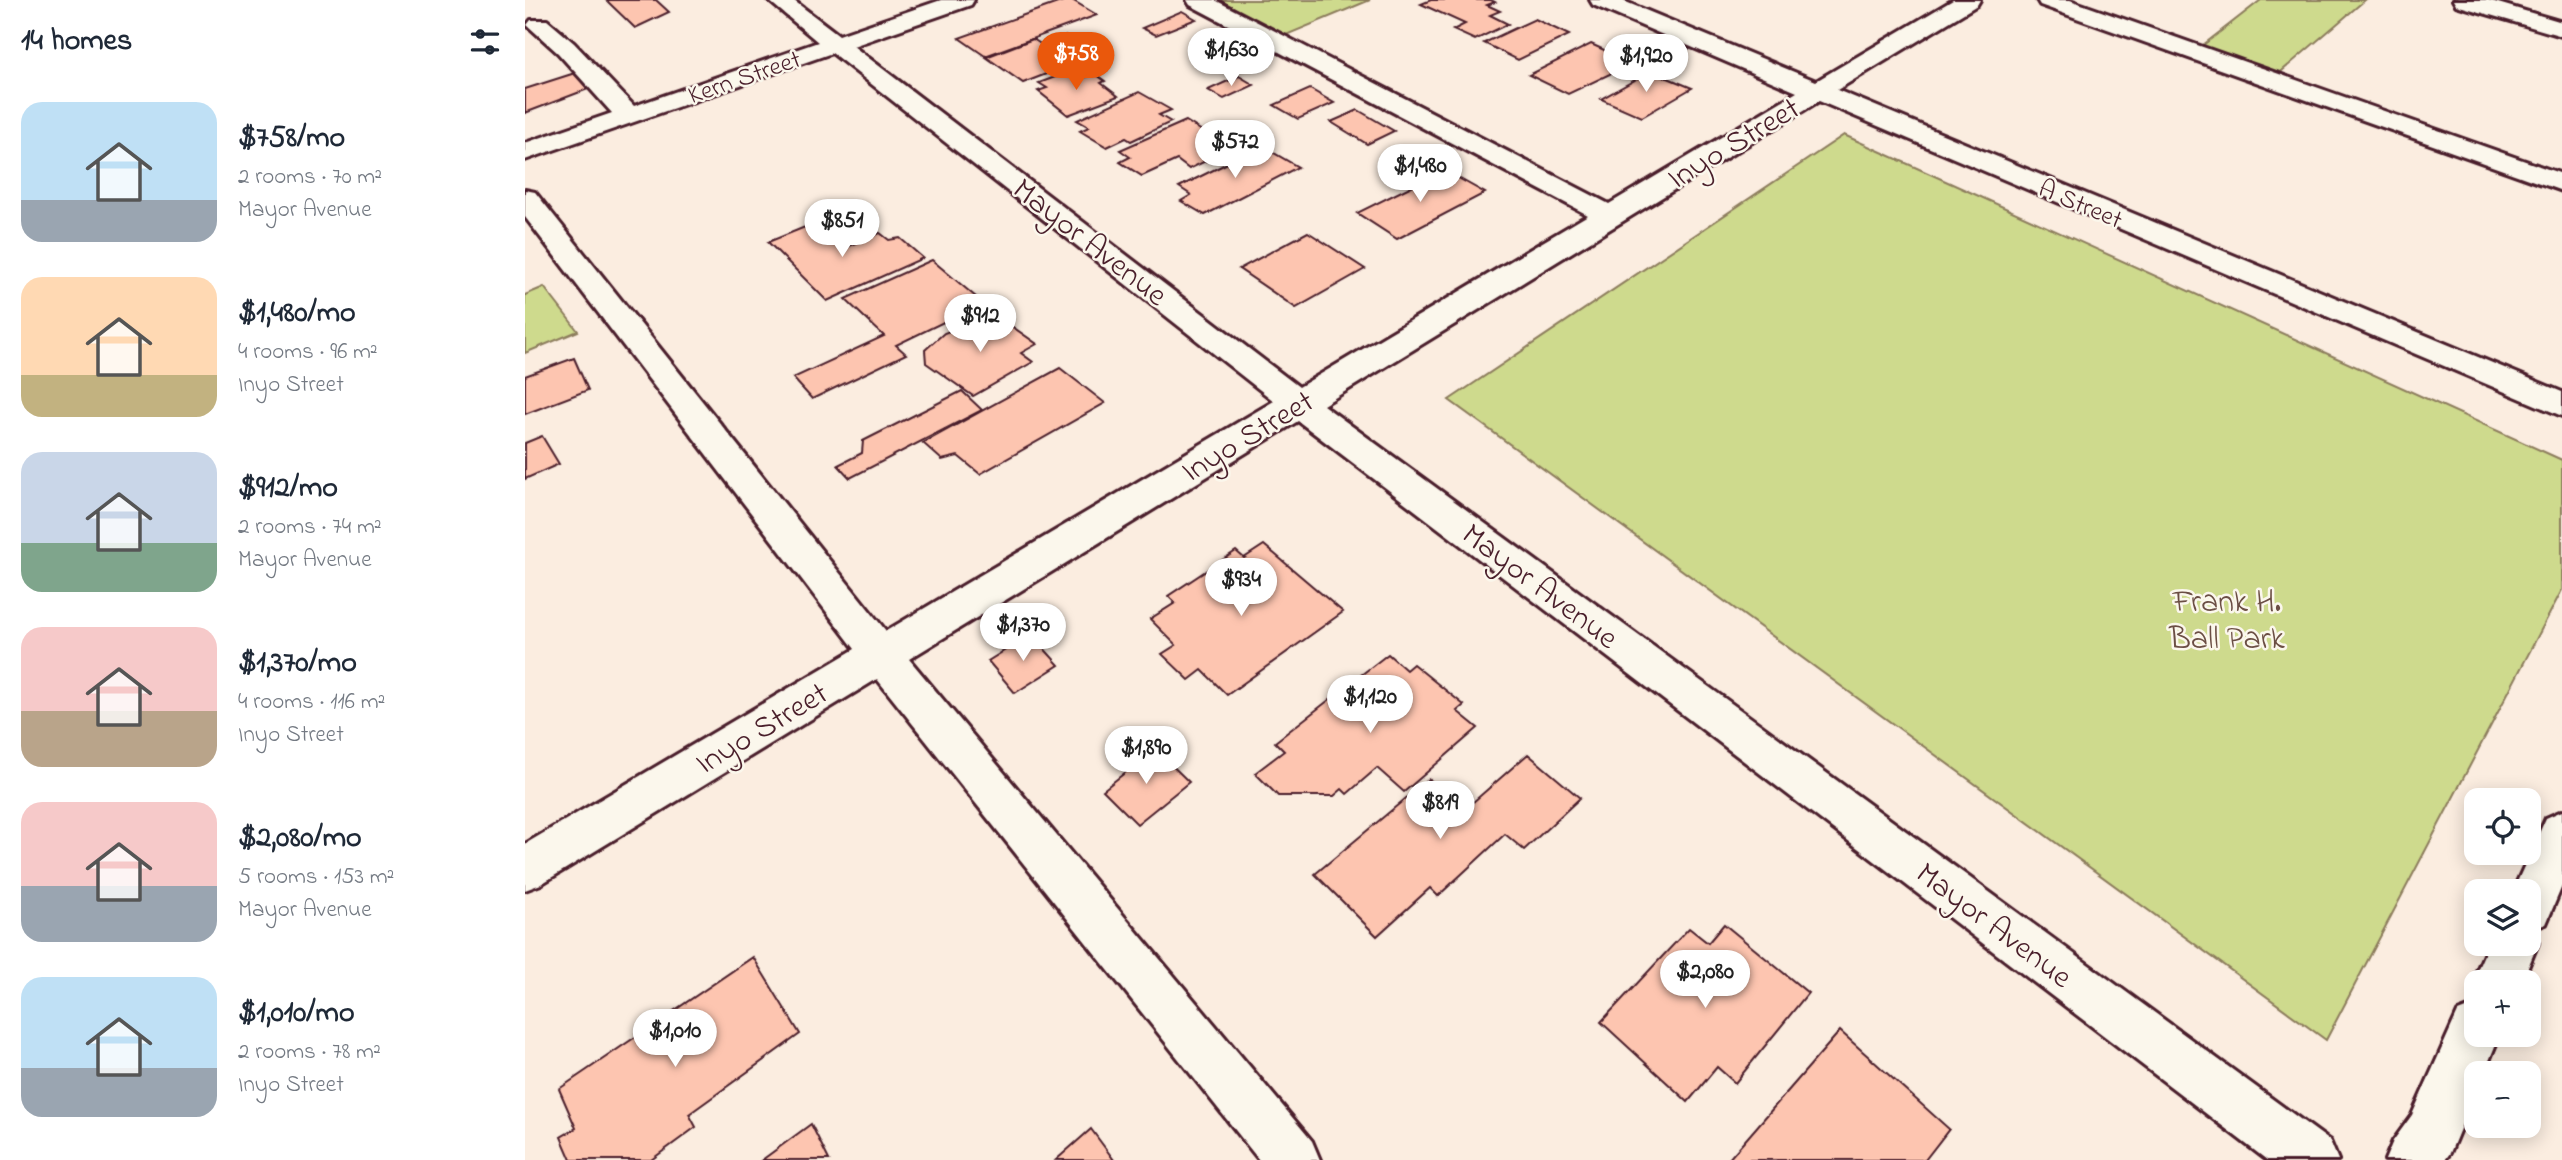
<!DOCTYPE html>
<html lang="en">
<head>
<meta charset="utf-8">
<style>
  body { margin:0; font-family:"Indie Flower",sans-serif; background:#f2f2f3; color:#1f2937; height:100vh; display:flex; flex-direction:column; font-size:26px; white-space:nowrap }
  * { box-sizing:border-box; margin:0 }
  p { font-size:23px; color:#747a83 }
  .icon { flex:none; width:38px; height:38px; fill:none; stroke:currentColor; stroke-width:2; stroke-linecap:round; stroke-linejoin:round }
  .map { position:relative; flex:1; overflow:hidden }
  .side { display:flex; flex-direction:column; background:#fff; width:525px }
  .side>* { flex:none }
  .controls { position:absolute; left:1939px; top:788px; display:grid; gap:14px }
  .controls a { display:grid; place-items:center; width:77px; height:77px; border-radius:14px; background:#fff; box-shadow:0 4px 18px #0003; font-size:35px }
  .price { position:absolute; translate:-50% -60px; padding:0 16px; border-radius:24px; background:#fff; color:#222; font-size:23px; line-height:46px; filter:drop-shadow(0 2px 4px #0008) }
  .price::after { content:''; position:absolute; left:50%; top:42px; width:21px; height:16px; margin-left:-10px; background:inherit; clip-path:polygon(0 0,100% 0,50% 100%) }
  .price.selected { background:#ea580c; color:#fff }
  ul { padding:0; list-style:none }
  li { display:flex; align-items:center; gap:21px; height:175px; padding:0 21px }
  li span { display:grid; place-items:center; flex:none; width:196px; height:140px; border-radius:21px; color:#555 }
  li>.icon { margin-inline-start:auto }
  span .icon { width:84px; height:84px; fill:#fffc; stroke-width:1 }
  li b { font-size:30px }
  h2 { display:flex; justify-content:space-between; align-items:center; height:84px; padding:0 21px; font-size:30px }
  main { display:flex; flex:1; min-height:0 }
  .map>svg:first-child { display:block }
</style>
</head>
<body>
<main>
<section class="side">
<h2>14 homes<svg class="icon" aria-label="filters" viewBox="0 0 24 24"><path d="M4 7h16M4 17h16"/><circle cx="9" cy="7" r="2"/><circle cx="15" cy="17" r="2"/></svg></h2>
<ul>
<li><span style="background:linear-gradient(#bfe0f5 70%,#9aa5b1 0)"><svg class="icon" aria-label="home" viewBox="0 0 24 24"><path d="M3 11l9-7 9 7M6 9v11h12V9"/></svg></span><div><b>$758/mo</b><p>2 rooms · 70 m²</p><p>Mayor Avenue</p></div></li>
<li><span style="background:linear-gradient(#ffd9b3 70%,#c2b280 0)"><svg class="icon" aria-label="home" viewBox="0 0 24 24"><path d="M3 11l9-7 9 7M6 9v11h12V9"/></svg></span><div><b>$1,480/mo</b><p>4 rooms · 96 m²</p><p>Inyo Street</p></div></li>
<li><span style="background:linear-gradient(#c9d6e8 65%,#7fa58c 0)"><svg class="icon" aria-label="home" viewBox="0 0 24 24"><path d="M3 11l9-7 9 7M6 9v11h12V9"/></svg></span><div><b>$912/mo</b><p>2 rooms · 74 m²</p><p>Mayor Avenue</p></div></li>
<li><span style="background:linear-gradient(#f6c9c9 60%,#b9a48a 0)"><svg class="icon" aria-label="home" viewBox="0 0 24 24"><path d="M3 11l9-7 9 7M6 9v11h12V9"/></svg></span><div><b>$1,370/mo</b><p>4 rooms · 116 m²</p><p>Inyo Street</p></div></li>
<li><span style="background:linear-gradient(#f6c9c9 60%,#9aa5b1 0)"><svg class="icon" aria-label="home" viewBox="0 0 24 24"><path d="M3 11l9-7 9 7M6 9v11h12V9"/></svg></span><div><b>$2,080/mo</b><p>5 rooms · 153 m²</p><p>Mayor Avenue</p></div></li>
<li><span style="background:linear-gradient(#bfe0f5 65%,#9aa5b1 0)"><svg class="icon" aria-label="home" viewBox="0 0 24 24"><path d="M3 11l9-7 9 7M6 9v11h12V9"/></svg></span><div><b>$1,010/mo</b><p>2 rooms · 78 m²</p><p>Inyo Street</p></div></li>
</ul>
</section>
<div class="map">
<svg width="2037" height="1160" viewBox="0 0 2037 1160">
  <rect width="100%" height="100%" fill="#fbede0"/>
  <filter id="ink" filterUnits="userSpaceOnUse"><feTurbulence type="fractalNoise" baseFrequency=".0143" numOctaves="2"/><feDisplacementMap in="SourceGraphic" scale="14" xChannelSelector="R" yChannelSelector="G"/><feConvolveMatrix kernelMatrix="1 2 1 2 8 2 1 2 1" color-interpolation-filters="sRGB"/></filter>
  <g filter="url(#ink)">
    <g fill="#ceda8d" stroke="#8c7c5c" stroke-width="2">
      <path d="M 689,0 L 845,0 L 754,38 Z"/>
      <path d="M 1736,0 L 1840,0 L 1751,76 L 1673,49 Z"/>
      <path d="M 1319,135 L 2037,460 L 2037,590 L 1801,1040 L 924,400 Z"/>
      <path d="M 19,287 L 53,331 L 0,353 L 0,295 Z"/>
    </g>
    <g fill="#fdc5b0" stroke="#4a1f2b" stroke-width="2">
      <path d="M 81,0 L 131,0 L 144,12 L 110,28 Z"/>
      <path d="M 541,0 L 547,0 L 572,15 L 460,56 L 434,38 Z"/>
      <path d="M 906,0 L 966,0 L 970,2 L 962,5 L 975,11 L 965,15 L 983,24 L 950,40 L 928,30 L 940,24 L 896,4 Z"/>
      <path d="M 657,11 L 671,19 L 631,35 L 617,28 Z"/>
      <path d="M 1010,19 L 1044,35 L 993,60 L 959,43 Z"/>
      <path d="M 541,36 L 570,55 L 498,83 L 461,57 L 508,39 L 517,45 Z"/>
      <path d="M 1066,44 L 1108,63 L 1043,94 L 1004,75 Z"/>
      <path d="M 549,70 L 558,77 L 572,75 L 580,81 L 576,83 L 593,96 L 543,115 L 513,91 L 522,88 L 514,83 Z"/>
      <path d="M 1126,71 L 1167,88 L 1117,117 L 1076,99 Z"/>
      <path d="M 50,73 L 63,89 L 0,113 L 0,89 Z"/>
      <path d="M 714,76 L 729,85 L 699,99 L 683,90 Z"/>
      <path d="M 785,89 L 809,103 L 773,119 L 749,105 Z"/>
      <path d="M 614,92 L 646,110 L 634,115 L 646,122 L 606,141 L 601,138 L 582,147 L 555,131 L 564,127 L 552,120 Z"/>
      <path d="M 833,110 L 869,131 L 842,144 L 806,122 Z"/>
      <path d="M 661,121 L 693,141 L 672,151 L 685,159 L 664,169 L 652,160 L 617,176 L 595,162 L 605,157 L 595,150 Z"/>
      <path d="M 737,146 L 773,167 L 680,215 L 656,201 L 666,195 L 654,187 Z"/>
      <path d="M 919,170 L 960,193 L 872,239 L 832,213 Z"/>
      <path d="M 290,223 L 317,249 L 355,233 L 364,240 L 375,238 L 398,258 L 302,301 L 243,242 Z"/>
      <path d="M 783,232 L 840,269 L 771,308 L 714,269 Z"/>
      <path d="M 407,260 L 458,303 L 371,345 L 381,354 L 287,399 L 268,378 L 359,336 L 320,299 Z"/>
      <path d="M 469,314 L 512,344 L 496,353 L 508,362 L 448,396 L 401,363 L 400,350 L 419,333 Z"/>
      <path d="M 49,358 L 63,390 L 0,414 L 0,376 Z"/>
      <path d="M 535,368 L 580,403 L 455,474 L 433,456 L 417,460 L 398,443 Z"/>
      <path d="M 437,391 L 457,410 L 325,478 L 313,465 L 337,453 L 338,441 Z"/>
      <path d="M 17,436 L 34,464 L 0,479 L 0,443 Z"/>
      <path d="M 739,545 L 818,612 L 702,695 L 677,670 L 664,680 L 637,654 L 651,645 L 625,619 L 650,603 L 643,596 L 711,551 L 719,558 Z"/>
      <path d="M 506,634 L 534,665 L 490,693 L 463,661 Z"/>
      <path d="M 863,654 L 881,670 L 888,664 L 939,705 L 932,711 L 953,728 L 879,792 L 852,768 L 822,794 L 817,789 L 809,796 L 753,796 L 730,773 L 759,751 L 750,742 Z"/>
      <path d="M 630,749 L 664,782 L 612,824 L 578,790 Z"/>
      <path d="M 1003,754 L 1055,798 L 999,850 L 980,834 L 913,896 L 905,888 L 852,936 L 790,874 L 904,779 L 939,810 Z"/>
      <path d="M 1199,924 L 1283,993 L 1210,1083 L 1192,1067 L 1163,1102 L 1076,1022 L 1164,928 L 1183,943 Z"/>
      <path d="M 228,957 L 275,1034 L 164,1114 L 171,1127 L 126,1160 L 46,1160 L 36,1137 L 51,1128 L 34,1089 Z"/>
      <path d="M 1315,1031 L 1424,1129 L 1400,1160 L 1203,1160 Z"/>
      <path d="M 286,1124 L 304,1160 L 237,1160 Z"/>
      <path d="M 566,1129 L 589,1160 L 531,1160 Z"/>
    </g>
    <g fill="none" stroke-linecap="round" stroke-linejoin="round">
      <defs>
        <g id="minor">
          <path d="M 243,0 L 268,0 L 314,35 L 416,0 L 449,0 L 446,5 L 328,46 L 774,387 L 1063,215 L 665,5 L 662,0 L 690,0 L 1084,204 L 1272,92 L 1068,5 L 1065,0 L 1096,0 L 1291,81 L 1428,0 L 1455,0 L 1452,5 L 1312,90 L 2037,392 L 2037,416 L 1294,101 L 798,405 L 1805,1141 L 1813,1160 L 1742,1160 L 773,421 L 384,659 L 787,1141 L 795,1160 L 734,1160 L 352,679 L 16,884 L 0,890 L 0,844 L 330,649 L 0,217 L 0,190 L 10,192 L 361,631 L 749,401 L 307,53 L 0,160 L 0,143 L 87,113 L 33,53 L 2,25 L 6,20 L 22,20 L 49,43 L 109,106 L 293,42 Z"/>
          <path d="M 1512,0 L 1545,0 L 2037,174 L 2037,191 L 1515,5 Z"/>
          <path d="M 1928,0 L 1963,0 L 2037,22 L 2037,36 L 1931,5 Z"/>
          <path d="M 2037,811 L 2037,886 L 2021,924 L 2007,929 L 2013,943 L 1997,982 L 1951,982 L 1951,992 L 1947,982 L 1964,943 L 2004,943 L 2004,891 L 1988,891 L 2021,818 Z"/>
          <path d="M 1951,1005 L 1951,1034 L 1975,1034 L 1959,1073 L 1951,1073 L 1951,1090 L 1925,1153 L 1920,1160 L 1860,1160 L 1868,1141 L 1887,1115 L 1933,1012 Z"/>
        </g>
      </defs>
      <use href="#minor" stroke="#4a1f2b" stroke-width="6"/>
      <use href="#minor" fill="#fbf7ec" fill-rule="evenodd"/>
    </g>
  </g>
  <g text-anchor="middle" stroke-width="5" stroke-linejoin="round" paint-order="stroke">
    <g font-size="26" fill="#4a1f2b" stroke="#fbf7ec">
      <text transform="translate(219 76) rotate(-19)" y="9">Kern Street</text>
      <text transform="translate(1556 203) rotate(23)" y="9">A Street</text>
    </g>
    <g font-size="32" fill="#4a1f2b" stroke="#fbf7ec">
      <text transform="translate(1208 142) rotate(-31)" y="11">Inyo Street</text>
      <text transform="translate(566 241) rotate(38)" y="11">Mayor Avenue</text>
      <text transform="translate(722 435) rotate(-31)" y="11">Inyo Street</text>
      <text transform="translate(1016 585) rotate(37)" y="11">Mayor Avenue</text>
      <text transform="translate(236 727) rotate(-31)" y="11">Inyo Street</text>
      <text transform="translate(1470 924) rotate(37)" y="11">Mayor Avenue</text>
    </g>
    <g font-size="32" fill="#6b4e44" stroke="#fbf7ec">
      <text x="1702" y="611">Frank H.<tspan x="1702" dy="37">Ball Park</tspan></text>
    </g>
  </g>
</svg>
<div class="controls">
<a><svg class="icon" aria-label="locate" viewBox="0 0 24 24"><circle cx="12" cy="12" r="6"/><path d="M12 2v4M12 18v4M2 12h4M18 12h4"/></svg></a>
<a><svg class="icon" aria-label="layers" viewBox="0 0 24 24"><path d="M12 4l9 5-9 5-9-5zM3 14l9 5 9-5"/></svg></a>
<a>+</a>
<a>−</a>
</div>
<b class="price" style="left:706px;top:88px">$1,630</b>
<b class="price selected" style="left:551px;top:92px">$758</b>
<b class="price" style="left:1121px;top:94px">$1,920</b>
<b class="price" style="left:710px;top:180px">$572</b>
<b class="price" style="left:895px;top:204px">$1,480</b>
<b class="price" style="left:317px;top:259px">$851</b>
<b class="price" style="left:455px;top:354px">$912</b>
<b class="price" style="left:716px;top:618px">$934</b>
<b class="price" style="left:498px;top:663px">$1,370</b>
<b class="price" style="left:845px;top:735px">$1,120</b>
<b class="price" style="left:621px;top:786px">$1,890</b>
<b class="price" style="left:915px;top:841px">$819</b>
<b class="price" style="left:1180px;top:1010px">$2,080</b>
<b class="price" style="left:150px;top:1069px">$1,010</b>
</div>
</main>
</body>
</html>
